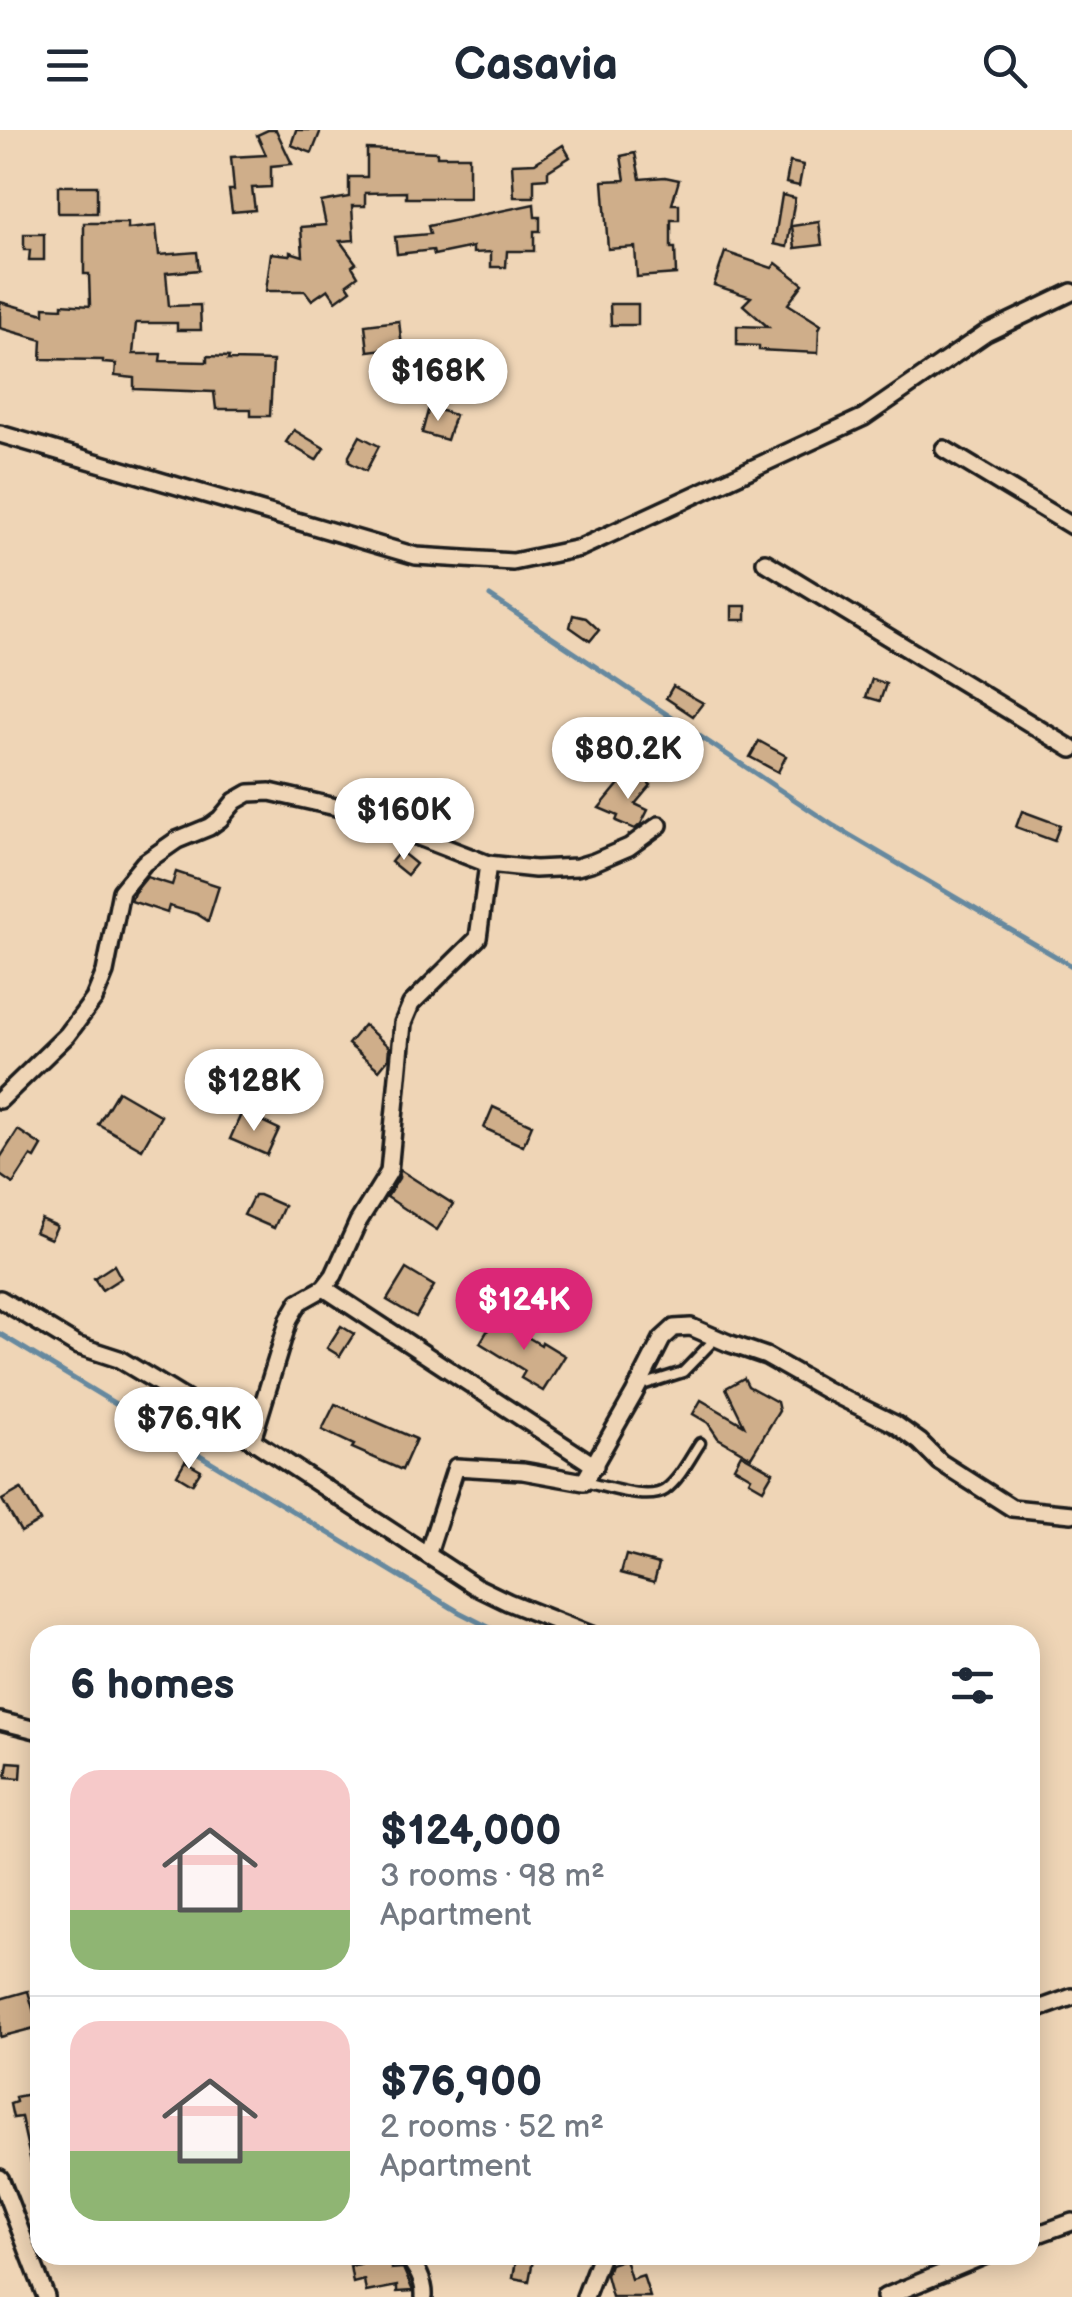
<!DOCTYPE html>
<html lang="en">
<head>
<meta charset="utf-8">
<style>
  body { margin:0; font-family:"Balsamiq Sans",sans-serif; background:#f2f2f3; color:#1f2937; height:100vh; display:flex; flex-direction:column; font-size:38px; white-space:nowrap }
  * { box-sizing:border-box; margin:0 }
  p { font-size:32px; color:#747a83 }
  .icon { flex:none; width:55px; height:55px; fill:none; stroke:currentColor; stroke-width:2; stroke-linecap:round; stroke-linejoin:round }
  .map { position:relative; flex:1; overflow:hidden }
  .drawer { position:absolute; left:30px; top:1495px; width:1010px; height:640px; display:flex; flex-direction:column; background:#fff; border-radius:30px; box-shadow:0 5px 25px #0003 }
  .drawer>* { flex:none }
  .price { position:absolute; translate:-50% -85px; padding:0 22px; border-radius:35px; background:#fff; color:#222; font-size:32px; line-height:65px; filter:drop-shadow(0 2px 5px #0008) }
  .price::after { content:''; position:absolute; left:50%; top:60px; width:30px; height:22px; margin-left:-15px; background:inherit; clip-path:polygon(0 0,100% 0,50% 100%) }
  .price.selected { background:#db2777; color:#fff }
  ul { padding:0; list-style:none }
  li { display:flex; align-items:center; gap:30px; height:250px; padding:0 40px }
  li+li { border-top:2px solid #e0e1e3 }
  li span { display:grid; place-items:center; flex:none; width:280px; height:200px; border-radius:30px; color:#555 }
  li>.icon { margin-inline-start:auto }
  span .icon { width:120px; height:120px; fill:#fffc; stroke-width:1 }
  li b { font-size:42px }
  h2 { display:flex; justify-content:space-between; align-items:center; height:120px; padding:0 40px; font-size:42px }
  header { display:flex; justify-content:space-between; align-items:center; height:130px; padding:0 40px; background:#fff; font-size:45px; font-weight:800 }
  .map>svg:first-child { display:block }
</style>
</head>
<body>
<header><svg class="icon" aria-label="menu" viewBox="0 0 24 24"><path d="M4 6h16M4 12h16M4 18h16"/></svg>Casavia<svg class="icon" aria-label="search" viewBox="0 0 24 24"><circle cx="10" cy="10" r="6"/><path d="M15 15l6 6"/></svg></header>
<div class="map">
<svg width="1072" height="2167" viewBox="0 0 1072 2167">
  <rect width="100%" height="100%" fill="#efd5b6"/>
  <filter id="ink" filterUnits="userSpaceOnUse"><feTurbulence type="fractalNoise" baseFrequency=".01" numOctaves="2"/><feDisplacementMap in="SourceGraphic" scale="20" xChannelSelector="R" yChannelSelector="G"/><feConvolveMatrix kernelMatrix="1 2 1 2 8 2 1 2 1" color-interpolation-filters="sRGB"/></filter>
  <g filter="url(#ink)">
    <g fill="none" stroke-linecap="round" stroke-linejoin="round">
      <g stroke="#66899f" stroke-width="5">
        <path d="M 490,466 L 834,696 L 1072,836"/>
        <path d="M 0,1204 L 459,1482 L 504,1505"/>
      </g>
    </g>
    <g fill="#cfae8a" stroke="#1c1c1c" stroke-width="2.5">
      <path d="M 268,0 L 276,0 L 292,34 L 271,36 L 271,57 L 252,58 L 255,80 L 232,82 L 229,60 L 234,60 L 231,27 L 266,25 L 257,5 Z"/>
      <path d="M 296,0 L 321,0 L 312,23 L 291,15 Z"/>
      <path d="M 563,15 L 570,27 L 548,41 L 548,48 L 534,49 L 534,67 L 514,67 L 512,34 L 535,33 Z"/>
      <path d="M 367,19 L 437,22 L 437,26 L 469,26 L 469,68 L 406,68 L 406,62 L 365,63 L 365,76 L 352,76 L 354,110 L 340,111 L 356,133 L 352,136 L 358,146 L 347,154 L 351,160 L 336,171 L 328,159 L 312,170 L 305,161 L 266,161 L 271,123 L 290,125 L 290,122 L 303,126 L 301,97 L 326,95 L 321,72 L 349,67 L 349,47 L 367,47 Z"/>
      <path d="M 635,23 L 640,49 L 665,47 L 679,50 L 672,74 L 679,74 L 679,90 L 671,90 L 671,118 L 675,118 L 676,144 L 637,147 L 635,117 L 608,119 L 603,51 L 625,50 L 621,26 Z"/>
      <path d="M 790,32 L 803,35 L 799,56 L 786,53 Z"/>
      <rect x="58" y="56" width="39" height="27"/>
      <path d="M 782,65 L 795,68 L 787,117 L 774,114 Z"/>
      <path d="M 534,74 L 535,87 L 540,87 L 540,101 L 534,101 L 534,121 L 507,121 L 506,137 L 491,137 L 491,122 L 473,123 L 473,117 L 434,125 L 433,120 L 397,124 L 395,107 L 430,104 L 428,96 Z"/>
      <path d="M 819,92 L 822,115 L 795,118 L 792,96 Z"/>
      <path d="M 84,93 L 128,93 L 128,99 L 156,96 L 159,125 L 197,122 L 199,140 L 166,143 L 169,176 L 200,175 L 201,200 L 177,200 L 177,193 L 136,193 L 133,224 L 161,224 L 160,231 L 207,232 L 207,226 L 229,227 L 228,230 L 273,231 L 270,286 L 251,286 L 251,279 L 216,279 L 214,262 L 134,259 L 134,248 L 115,246 L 116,234 L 103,233 L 103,230 L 41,229 L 42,210 L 0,198 L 0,172 L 44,184 L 44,177 L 62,178 L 62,174 L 90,176 L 89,144 L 84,144 Z"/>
      <path d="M 24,104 L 44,104 L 44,130 L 29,130 L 30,120 L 24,120 Z"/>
      <path d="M 725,122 L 772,138 L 776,133 L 803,154 L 788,174 L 821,195 L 819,199 L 818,223 L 759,220 L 759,216 L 737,215 L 737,196 L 768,197 L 743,175 L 751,167 L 714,155 Z"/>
      <path d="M 610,174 L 638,174 L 638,195 L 611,195 Z"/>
      <path d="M 399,191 L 402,217 L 368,221 L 365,195 Z"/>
      <path d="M 429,277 L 455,285 L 447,310 L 422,303 Z"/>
      <path d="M 294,300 L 324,318 L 316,330 L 286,312 Z"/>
      <path d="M 360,306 L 379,316 L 366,341 L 349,332 L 349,326 Z"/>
      <rect x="732" y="476" width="14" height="14"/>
      <path d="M 573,485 L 586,488 L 599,500 L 590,511 L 570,497 Z"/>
      <path d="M 872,549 L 886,554 L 880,571 L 866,567 Z"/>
      <path d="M 673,556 L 703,573 L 693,586 L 666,568 Z"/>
      <path d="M 759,611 L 786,626 L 778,642 L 750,627 Z"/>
      <path d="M 636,643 L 651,655 L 635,674 L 648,680 L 641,694 L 635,699 L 616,691 L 618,686 L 599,678 L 624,648 L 628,651 Z"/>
      <path d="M 1022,681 L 1060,695 L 1054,711 L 1016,697 Z"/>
      <path d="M 400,721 L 416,734 L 407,745 L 391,732 Z"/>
      <path d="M 176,742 L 219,756 L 208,791 L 197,784 L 169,776 L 167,783 L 131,771 L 134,763 L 147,747 L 172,755 Z"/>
      <path d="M 364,895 L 389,917 L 388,929 L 379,940 L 348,914 Z"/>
      <path d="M 118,961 L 161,986 L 142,1019 L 98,994 Z"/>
      <path d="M 493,977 L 532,995 L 523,1016 L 484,998 Z"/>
      <path d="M 242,982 L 279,999 L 267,1025 L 230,1009 Z"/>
      <path d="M 18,1000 L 42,1016 L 35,1028 L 31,1026 L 13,1054 L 0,1045 L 0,1028 Z"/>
      <path d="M 400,1040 L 453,1074 L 437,1100 L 387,1067 L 399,1048 Z"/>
      <path d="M 254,1065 L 259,1065 L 284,1076 L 274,1098 L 244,1085 Z"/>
      <path d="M 41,1089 L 57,1096 L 51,1109 L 35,1102 Z"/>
      <path d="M 114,1135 L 121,1148 L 102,1160 L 94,1148 Z"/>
      <path d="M 406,1139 L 434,1156 L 416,1187 L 387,1170 Z"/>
      <path d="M 495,1188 L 541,1215 L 542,1212 L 565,1226 L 543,1261 L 521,1248 L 525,1241 L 480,1213 Z"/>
      <path d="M 341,1196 L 354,1204 L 340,1226 L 327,1218 Z"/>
      <path d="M 744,1248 L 748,1256 L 777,1272 L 779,1281 L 751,1327 L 718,1308 L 708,1293 L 693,1284 L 701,1270 L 744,1295 L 726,1258 Z"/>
      <path d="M 335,1274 L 416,1309 L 402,1340 L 352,1318 L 354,1315 L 322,1300 Z"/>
      <path d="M 741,1324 L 773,1342 L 763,1359 L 749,1351 L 751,1347 L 734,1337 Z"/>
      <path d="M 185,1331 L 201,1340 L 192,1354 L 177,1345 Z"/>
      <path d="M 21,1359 L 40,1391 L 21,1402 L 2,1370 Z"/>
      <path d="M 626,1425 L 659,1434 L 654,1452 L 621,1443 Z"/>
      <path d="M 8,1632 L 22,1633 L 21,1648 L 6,1647 Z"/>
      <path d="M 28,1861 L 38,1897 L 0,1907 L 0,1869 Z"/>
      <path d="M 40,1962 L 40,2045 L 34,2046 L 21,1987 L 13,1988 L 10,1974 L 16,1972 L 15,1967 Z"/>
      <path d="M 517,2125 L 534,2125 L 529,2151 L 513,2148 Z"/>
      <path d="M 389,2128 L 391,2139 L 403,2138 L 413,2161 L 397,2162 L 397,2156 L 366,2162 L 364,2150 L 353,2153 L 350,2136 Z"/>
      <path d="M 625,2129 L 631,2149 L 643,2145 L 650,2167 L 612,2167 L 606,2145 L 610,2134 Z"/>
    </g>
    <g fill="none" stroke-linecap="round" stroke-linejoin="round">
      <defs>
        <g id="service">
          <path d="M 639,1256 L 683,1242 L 716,1208"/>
          <path d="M 584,1352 C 605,1356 648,1372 665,1360 C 680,1349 690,1328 700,1313"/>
        </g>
        <g id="minor">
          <path d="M 0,304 L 416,426 L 513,432 L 580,418 L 864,287 L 986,203 L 1072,162"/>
          <path d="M 944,319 L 1072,396"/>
          <path d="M 765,432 L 1072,619"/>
          <path d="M 0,970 L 67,905 L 94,869 L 105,842 L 121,761 L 144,733 L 177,710 L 209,697 L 220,689 L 235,671 L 249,663 L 270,662 L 349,680 L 488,734 L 535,739 L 577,737 L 594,732 L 629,717 L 659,695"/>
          <path d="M 324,1158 L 595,1336"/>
          <path d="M 0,1169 L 76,1215 L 119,1229 L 154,1250 L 252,1310 L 475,1456 L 508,1472 L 591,1505"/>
          <path d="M 252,1310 L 289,1189 L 299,1172 L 324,1158 L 334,1145 L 358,1092 L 389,1042 L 403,893 L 411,874 L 478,808 L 488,734"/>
          <path d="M 428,1423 L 456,1337 L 523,1341 L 584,1352 L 634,1264 L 662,1209 L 674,1198 L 691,1197 L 728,1213 L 766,1226 L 826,1260 L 895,1294 L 920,1312 L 940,1332 L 1012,1378 L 1072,1384"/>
          <path d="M 0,1591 L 40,1601"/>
          <path d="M 1030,1882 L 1072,1867"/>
          <path d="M 0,2048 L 46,2167"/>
          <path d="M 1030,2107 L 1072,2092"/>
          <path d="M 407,2125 C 416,2138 425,2151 424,2167"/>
          <path d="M 585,2167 L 601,2125"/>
          <path d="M 885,2167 L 986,2125"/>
        </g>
      </defs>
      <use href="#service" stroke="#1c1c1c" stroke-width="15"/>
      <use href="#minor" stroke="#1c1c1c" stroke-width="22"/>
      <use href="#service" stroke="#efd5b6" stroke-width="8"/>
      <use href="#minor" stroke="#efd5b6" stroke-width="15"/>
    </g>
  </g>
</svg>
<b class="price" style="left:438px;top:294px">$168K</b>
<b class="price" style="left:628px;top:672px">$80.2K</b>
<b class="price" style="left:404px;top:733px">$160K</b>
<b class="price" style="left:254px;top:1004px">$128K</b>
<b class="price selected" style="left:524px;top:1223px">$124K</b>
<b class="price" style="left:189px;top:1342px">$76.9K</b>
<section class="drawer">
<h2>6 homes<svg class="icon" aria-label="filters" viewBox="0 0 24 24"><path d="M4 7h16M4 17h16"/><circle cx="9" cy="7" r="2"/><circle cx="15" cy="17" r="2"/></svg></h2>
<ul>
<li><span style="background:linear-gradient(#f6c9c9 70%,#8fb573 0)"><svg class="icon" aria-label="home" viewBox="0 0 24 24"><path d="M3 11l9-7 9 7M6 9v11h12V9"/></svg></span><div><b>$124,000</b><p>3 rooms · 98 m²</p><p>Apartment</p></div></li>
<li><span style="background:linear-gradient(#f6c9c9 65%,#8fb573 0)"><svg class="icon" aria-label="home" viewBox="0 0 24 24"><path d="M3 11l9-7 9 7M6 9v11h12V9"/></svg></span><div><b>$76,900</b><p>2 rooms · 52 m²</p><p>Apartment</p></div></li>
</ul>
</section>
</div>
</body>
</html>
